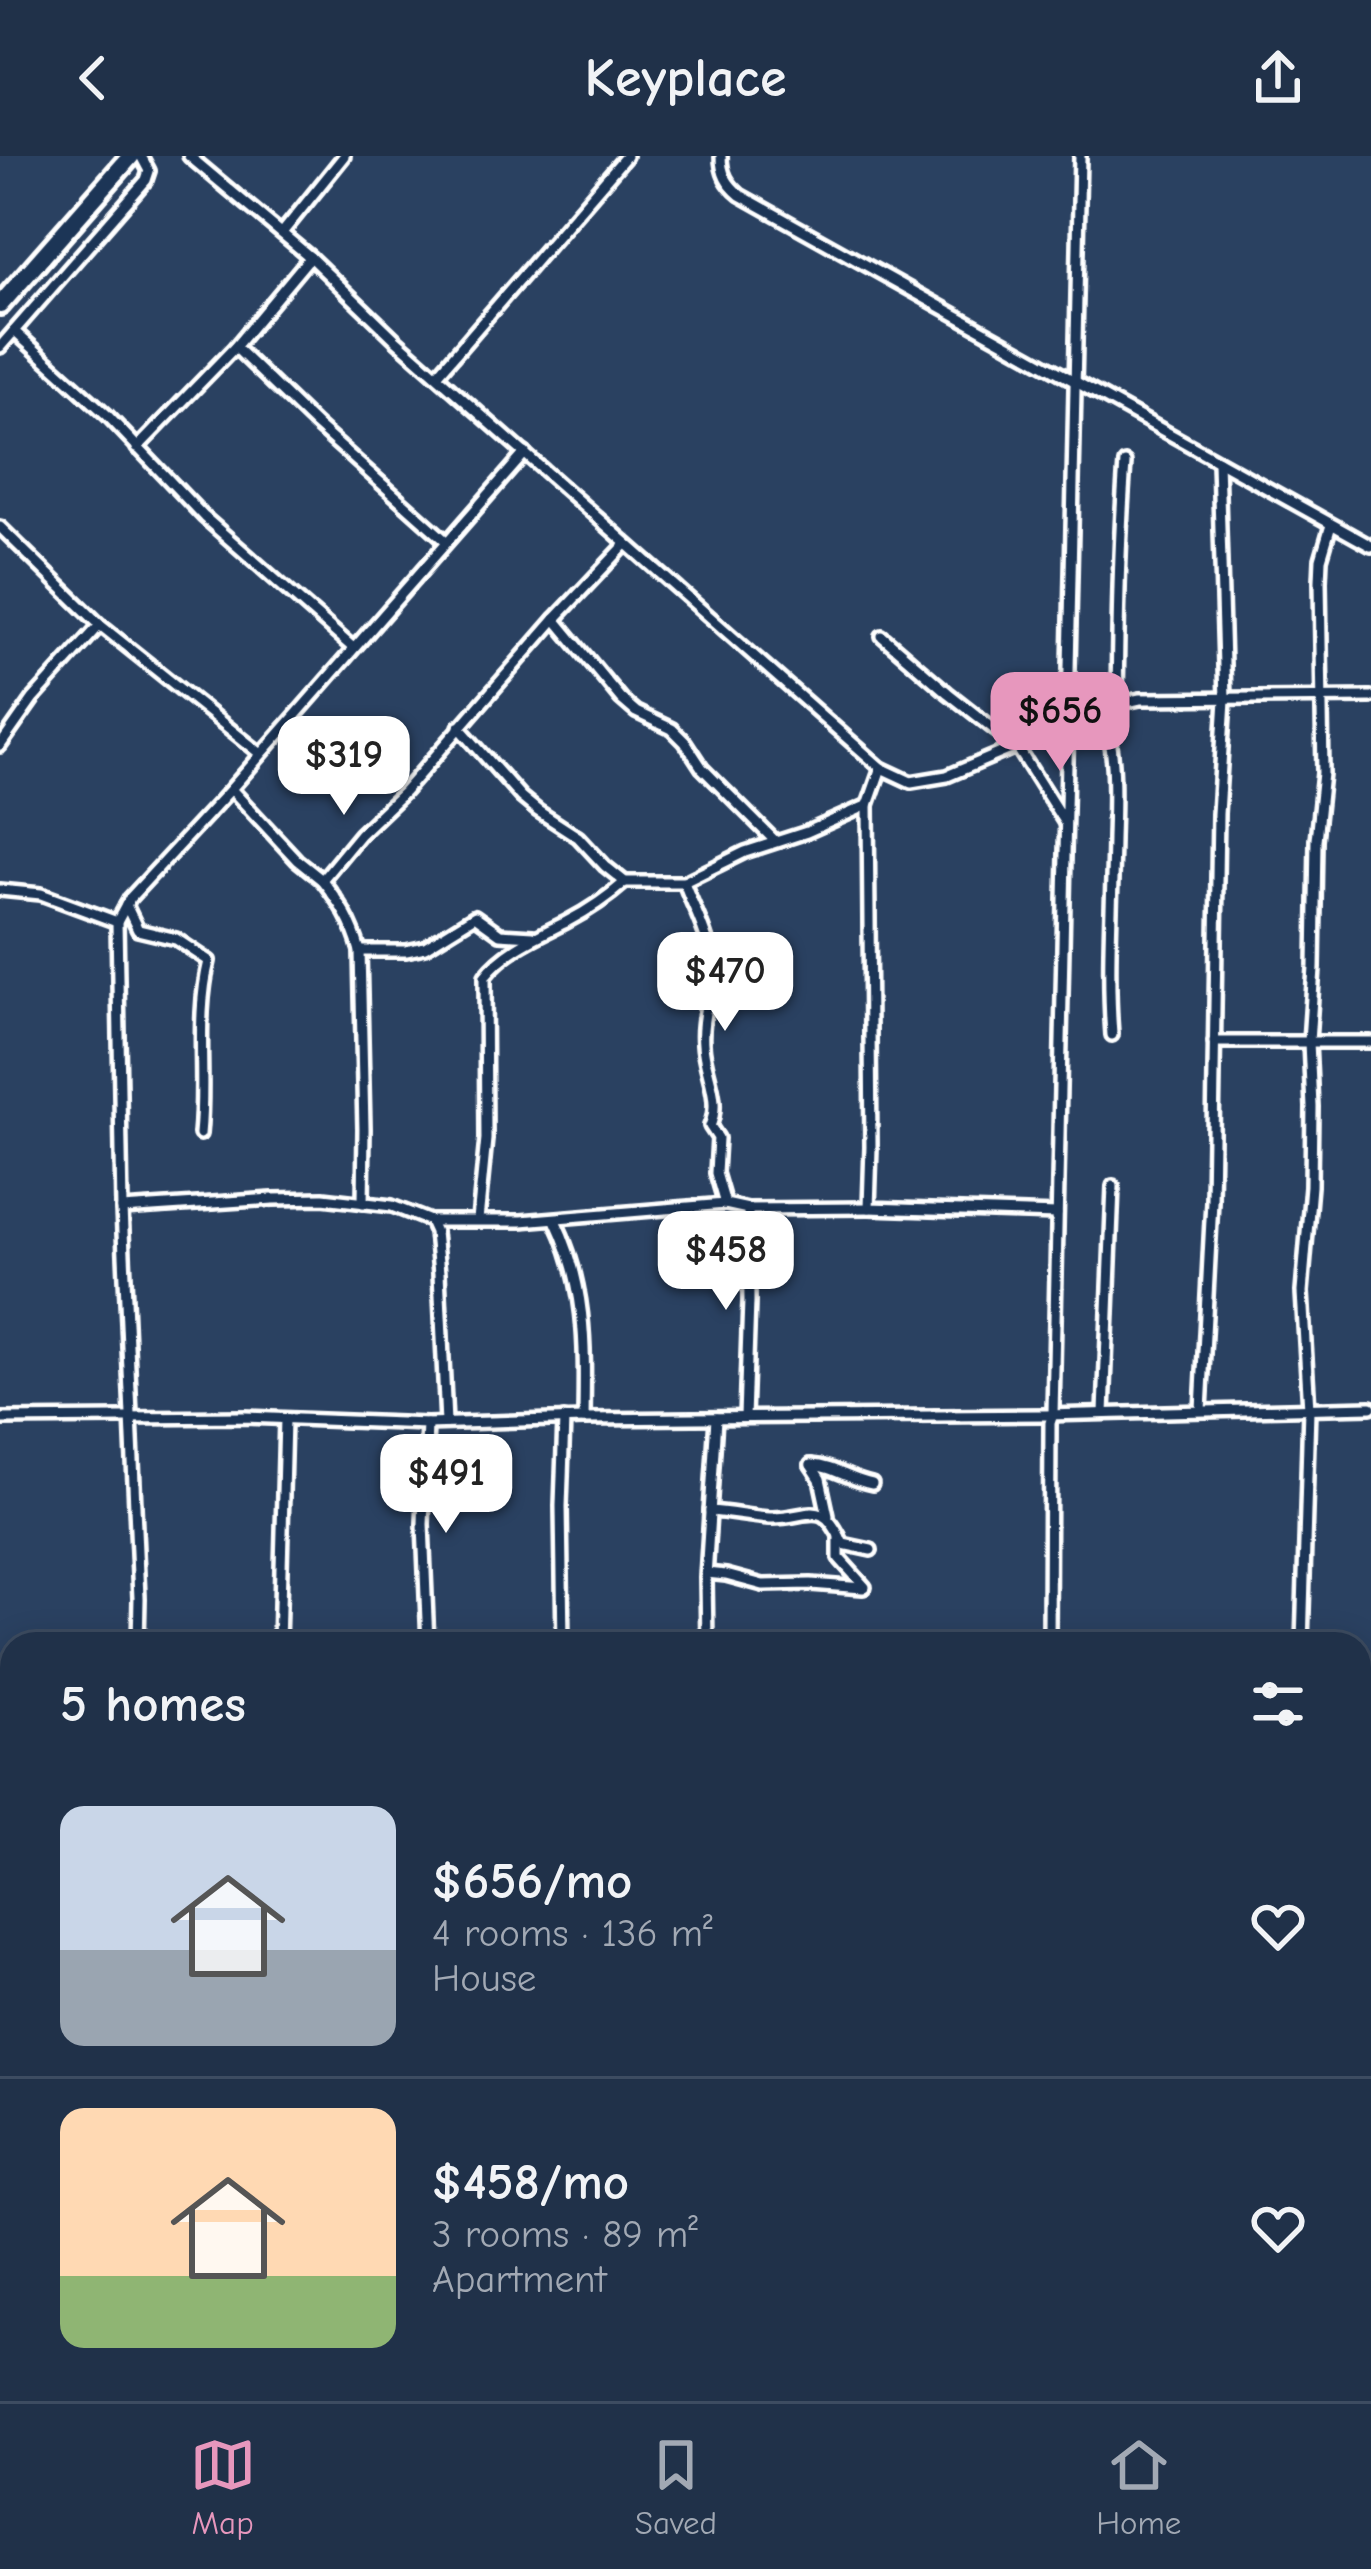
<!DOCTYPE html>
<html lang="en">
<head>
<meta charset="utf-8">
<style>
  body { margin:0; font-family:"Comic Neue",sans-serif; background:#283950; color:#f1f3f6; height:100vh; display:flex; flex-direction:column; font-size:45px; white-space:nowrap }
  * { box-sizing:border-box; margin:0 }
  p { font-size:39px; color:#a2a9b4 }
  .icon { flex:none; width:66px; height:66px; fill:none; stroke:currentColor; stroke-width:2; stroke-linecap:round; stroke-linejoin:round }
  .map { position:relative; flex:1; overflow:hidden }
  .panel { position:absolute; left:0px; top:1476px; width:1371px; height:771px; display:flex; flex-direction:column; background:#203149; border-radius:36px 36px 0 0; box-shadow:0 6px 30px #0003,0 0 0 3px #3d4c61 }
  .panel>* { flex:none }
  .price { position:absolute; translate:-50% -102px; padding:0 27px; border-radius:24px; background:#fff; color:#222; font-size:39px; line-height:78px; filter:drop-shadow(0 3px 6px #0008) }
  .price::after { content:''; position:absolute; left:50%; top:72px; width:36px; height:27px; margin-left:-18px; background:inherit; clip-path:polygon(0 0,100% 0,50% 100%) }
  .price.current { background:#e797bd; color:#111 }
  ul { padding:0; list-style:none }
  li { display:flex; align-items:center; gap:36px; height:300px; padding:0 60px }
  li+li { border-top:3px solid #3d4c61 }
  li span { display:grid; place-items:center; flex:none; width:336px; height:240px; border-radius:24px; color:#555 }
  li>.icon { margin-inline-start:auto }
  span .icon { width:144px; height:144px; fill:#fffc; stroke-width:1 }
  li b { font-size:51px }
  h2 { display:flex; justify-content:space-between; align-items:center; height:144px; padding:0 60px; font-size:51px }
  header { display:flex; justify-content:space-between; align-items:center; height:156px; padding:0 60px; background:#203149; font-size:54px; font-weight:800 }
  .dock { display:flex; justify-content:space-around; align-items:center; height:168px; border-top:3px solid #3d4c61; background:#203149; font-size:33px; color:#a2a9b4 }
  .dock a { display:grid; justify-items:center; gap:6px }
  .dock .current { color:#e797bd }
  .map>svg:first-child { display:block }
</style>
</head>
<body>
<header><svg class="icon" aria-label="back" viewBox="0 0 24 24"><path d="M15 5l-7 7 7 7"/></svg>Keyplace<svg class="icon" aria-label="share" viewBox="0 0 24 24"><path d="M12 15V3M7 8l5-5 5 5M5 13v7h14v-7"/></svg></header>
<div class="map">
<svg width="1371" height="2245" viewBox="0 0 1371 2245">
  <rect width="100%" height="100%" fill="#2a4161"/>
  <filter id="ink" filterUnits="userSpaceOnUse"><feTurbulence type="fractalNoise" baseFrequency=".00833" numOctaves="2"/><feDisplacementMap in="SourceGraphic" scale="24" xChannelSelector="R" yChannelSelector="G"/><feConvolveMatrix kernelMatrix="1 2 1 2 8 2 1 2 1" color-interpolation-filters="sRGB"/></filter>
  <g filter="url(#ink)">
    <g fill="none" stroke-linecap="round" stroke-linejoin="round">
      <defs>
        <g id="street">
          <path d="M 189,0 L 310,101 L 395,183 L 881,612 L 911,626 L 947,620 L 1117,548 L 1140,543 L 1371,541"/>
          <path d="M 721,0 C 721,18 727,28 740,39 L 1371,390"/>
          <path d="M 282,77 L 344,0"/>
          <path d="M 14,175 L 107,259 L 204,361 L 352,491"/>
          <path d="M 0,191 L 146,24 L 149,15 L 141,0"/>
          <path d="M 235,191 L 316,269 L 446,385"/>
          <path d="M 437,219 L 626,0"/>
          <path d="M 137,292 L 235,191 L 310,101"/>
          <path d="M 0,371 L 100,469 L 260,597"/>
          <path d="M 555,463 L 621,543 L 636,556 L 672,573 L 685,586 L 702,612 L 775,685"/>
          <path d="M 882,480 L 948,537 L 1017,591 L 1065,667"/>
          <path d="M 1117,548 C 1118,467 1119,387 1125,307"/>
          <path d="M 1102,553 C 1117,593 1114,641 1113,683 C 1112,748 1107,814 1112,879"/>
          <path d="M 459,571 L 521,641 L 538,655 L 578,681 L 605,710 L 625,726 L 684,726 L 745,696 L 807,676 L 868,649"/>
          <path d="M 0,590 L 33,543 L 100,469"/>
          <path d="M 881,612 L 868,649 L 871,991 L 869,1052 L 1057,1058"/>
          <path d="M 231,633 L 297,704 L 322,724 L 360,678 L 404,636 L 555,463 L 626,388"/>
          <path d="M 322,724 C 340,747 352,766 360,795 L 364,973 L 363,1047"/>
          <path d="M 684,726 C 692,749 705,771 710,796 C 716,828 700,856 703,888 C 704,915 722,943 710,970 L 718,982 L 716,1017 L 725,1048"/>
          <path d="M 0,734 L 41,738 L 117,766"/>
          <path d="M 126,749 L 138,774 L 176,783 L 209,805 C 195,862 206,920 200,978"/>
          <path d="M 360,795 L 406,795 L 425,791 L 475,760 L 500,778 L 533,780"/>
          <path d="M 1214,886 L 1371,886"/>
          <path d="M 122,1053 L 273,1043 L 323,1042 L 392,1050 L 430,1065 L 521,1065 L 725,1048 L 748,1053 L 869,1052"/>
          <path d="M 478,1064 L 486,983 L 485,820 C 506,793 539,780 568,765 C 589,754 608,741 625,726"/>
          <path d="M 555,1064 C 587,1131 585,1190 584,1263"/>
          <path d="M 430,1065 L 435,1076 L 439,1117 L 446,1267"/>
          <path d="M 1201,1254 L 1212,1045 L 1218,658 L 1225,543 L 1218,305"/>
          <path d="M 1104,1257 L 1113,1030"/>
          <path d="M 745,1261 L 749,1145 L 748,1053"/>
          <path d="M 0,1263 L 245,1261 L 427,1268 L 584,1263 L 1046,1259 L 1371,1251"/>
          <path d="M 427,1268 L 423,1368 L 428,1488"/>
          <path d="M 811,1309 C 833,1310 850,1324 872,1328"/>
          <path d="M 811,1309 L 820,1323 L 828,1360"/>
          <path d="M 710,1355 C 730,1356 751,1361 770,1362 C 811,1363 821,1339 843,1388 L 871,1394"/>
          <path d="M 839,1380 L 839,1402 L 865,1431"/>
          <path d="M 707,1417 L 726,1419 L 763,1429 L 811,1428 L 863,1432"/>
          <path d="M 138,1488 L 139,1442 L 122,1053 L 117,766 L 130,742 L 231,633 L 525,297"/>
          <path d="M 279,1488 L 285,1263"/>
          <path d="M 563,1488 L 561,1350 L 564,1263"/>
          <path d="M 707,1488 L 706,1421 L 716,1262"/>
          <path d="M 1049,1488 L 1050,1267 L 1053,1258 L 1080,0"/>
          <path d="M 1302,1488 L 1309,1253 L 1302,1136 L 1311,1030 L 1312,951 L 1309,886 L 1314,812 L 1316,684 L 1323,617 L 1320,425 L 1321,403 L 1331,369"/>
          <path d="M 1359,1529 L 1371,1529"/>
          <path d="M 0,1773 L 12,1773"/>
          <path d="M 1359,1821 L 1371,1822"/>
          <path d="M 0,1912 L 12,1911"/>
          <path d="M 0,2020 L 12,2016"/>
          <path d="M 0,2070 L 12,2065"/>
          <path d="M 1359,2186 L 1371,2186"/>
          <path d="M 0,2215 L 12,2215"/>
          <path d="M 167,2245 L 168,2235"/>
          <path d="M 605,2245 L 611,2235"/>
          <path d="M 1032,2245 L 1032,2235"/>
          <path d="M 1198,2245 L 1200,2235"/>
        </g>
        <path id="highway" d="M 0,149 L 131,0"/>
      </defs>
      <use href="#street" stroke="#fff" stroke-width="18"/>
      <use href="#highway" stroke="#fff" stroke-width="26"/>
      <use href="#street" stroke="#1d3557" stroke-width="9"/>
      <use href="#highway" stroke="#1d3557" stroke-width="16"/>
    </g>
  </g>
</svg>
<b class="price current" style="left:1060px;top:618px">$656</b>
<b class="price" style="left:344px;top:662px">$319</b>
<b class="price" style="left:725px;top:878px">$470</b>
<b class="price" style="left:726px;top:1157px">$458</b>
<b class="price" style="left:446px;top:1380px">$491</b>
<section class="panel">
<h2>5 homes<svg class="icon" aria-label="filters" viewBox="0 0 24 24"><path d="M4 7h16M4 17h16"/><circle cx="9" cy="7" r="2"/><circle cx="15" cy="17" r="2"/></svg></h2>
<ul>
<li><span style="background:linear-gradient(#c9d6e8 60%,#9aa5b1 0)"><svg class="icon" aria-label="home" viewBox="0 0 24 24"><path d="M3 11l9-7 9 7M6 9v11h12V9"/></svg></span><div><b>$656/mo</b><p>4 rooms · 136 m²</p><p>House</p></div><svg class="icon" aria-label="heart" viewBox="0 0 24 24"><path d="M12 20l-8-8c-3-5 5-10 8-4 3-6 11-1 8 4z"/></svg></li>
<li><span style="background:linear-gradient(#ffd9b3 70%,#8fb573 0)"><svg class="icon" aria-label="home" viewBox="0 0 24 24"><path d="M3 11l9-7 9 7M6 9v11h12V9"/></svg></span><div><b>$458/mo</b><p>3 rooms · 89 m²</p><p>Apartment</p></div><svg class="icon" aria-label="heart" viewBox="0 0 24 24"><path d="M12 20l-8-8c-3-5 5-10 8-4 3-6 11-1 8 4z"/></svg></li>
</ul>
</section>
</div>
<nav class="dock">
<a class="current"><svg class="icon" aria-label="map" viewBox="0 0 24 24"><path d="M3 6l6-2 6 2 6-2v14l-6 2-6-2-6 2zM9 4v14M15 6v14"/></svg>Map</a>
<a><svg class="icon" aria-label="saved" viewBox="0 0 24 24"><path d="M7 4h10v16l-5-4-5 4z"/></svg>Saved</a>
<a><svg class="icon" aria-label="home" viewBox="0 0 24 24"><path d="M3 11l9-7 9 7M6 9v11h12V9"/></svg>Home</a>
</nav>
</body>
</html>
